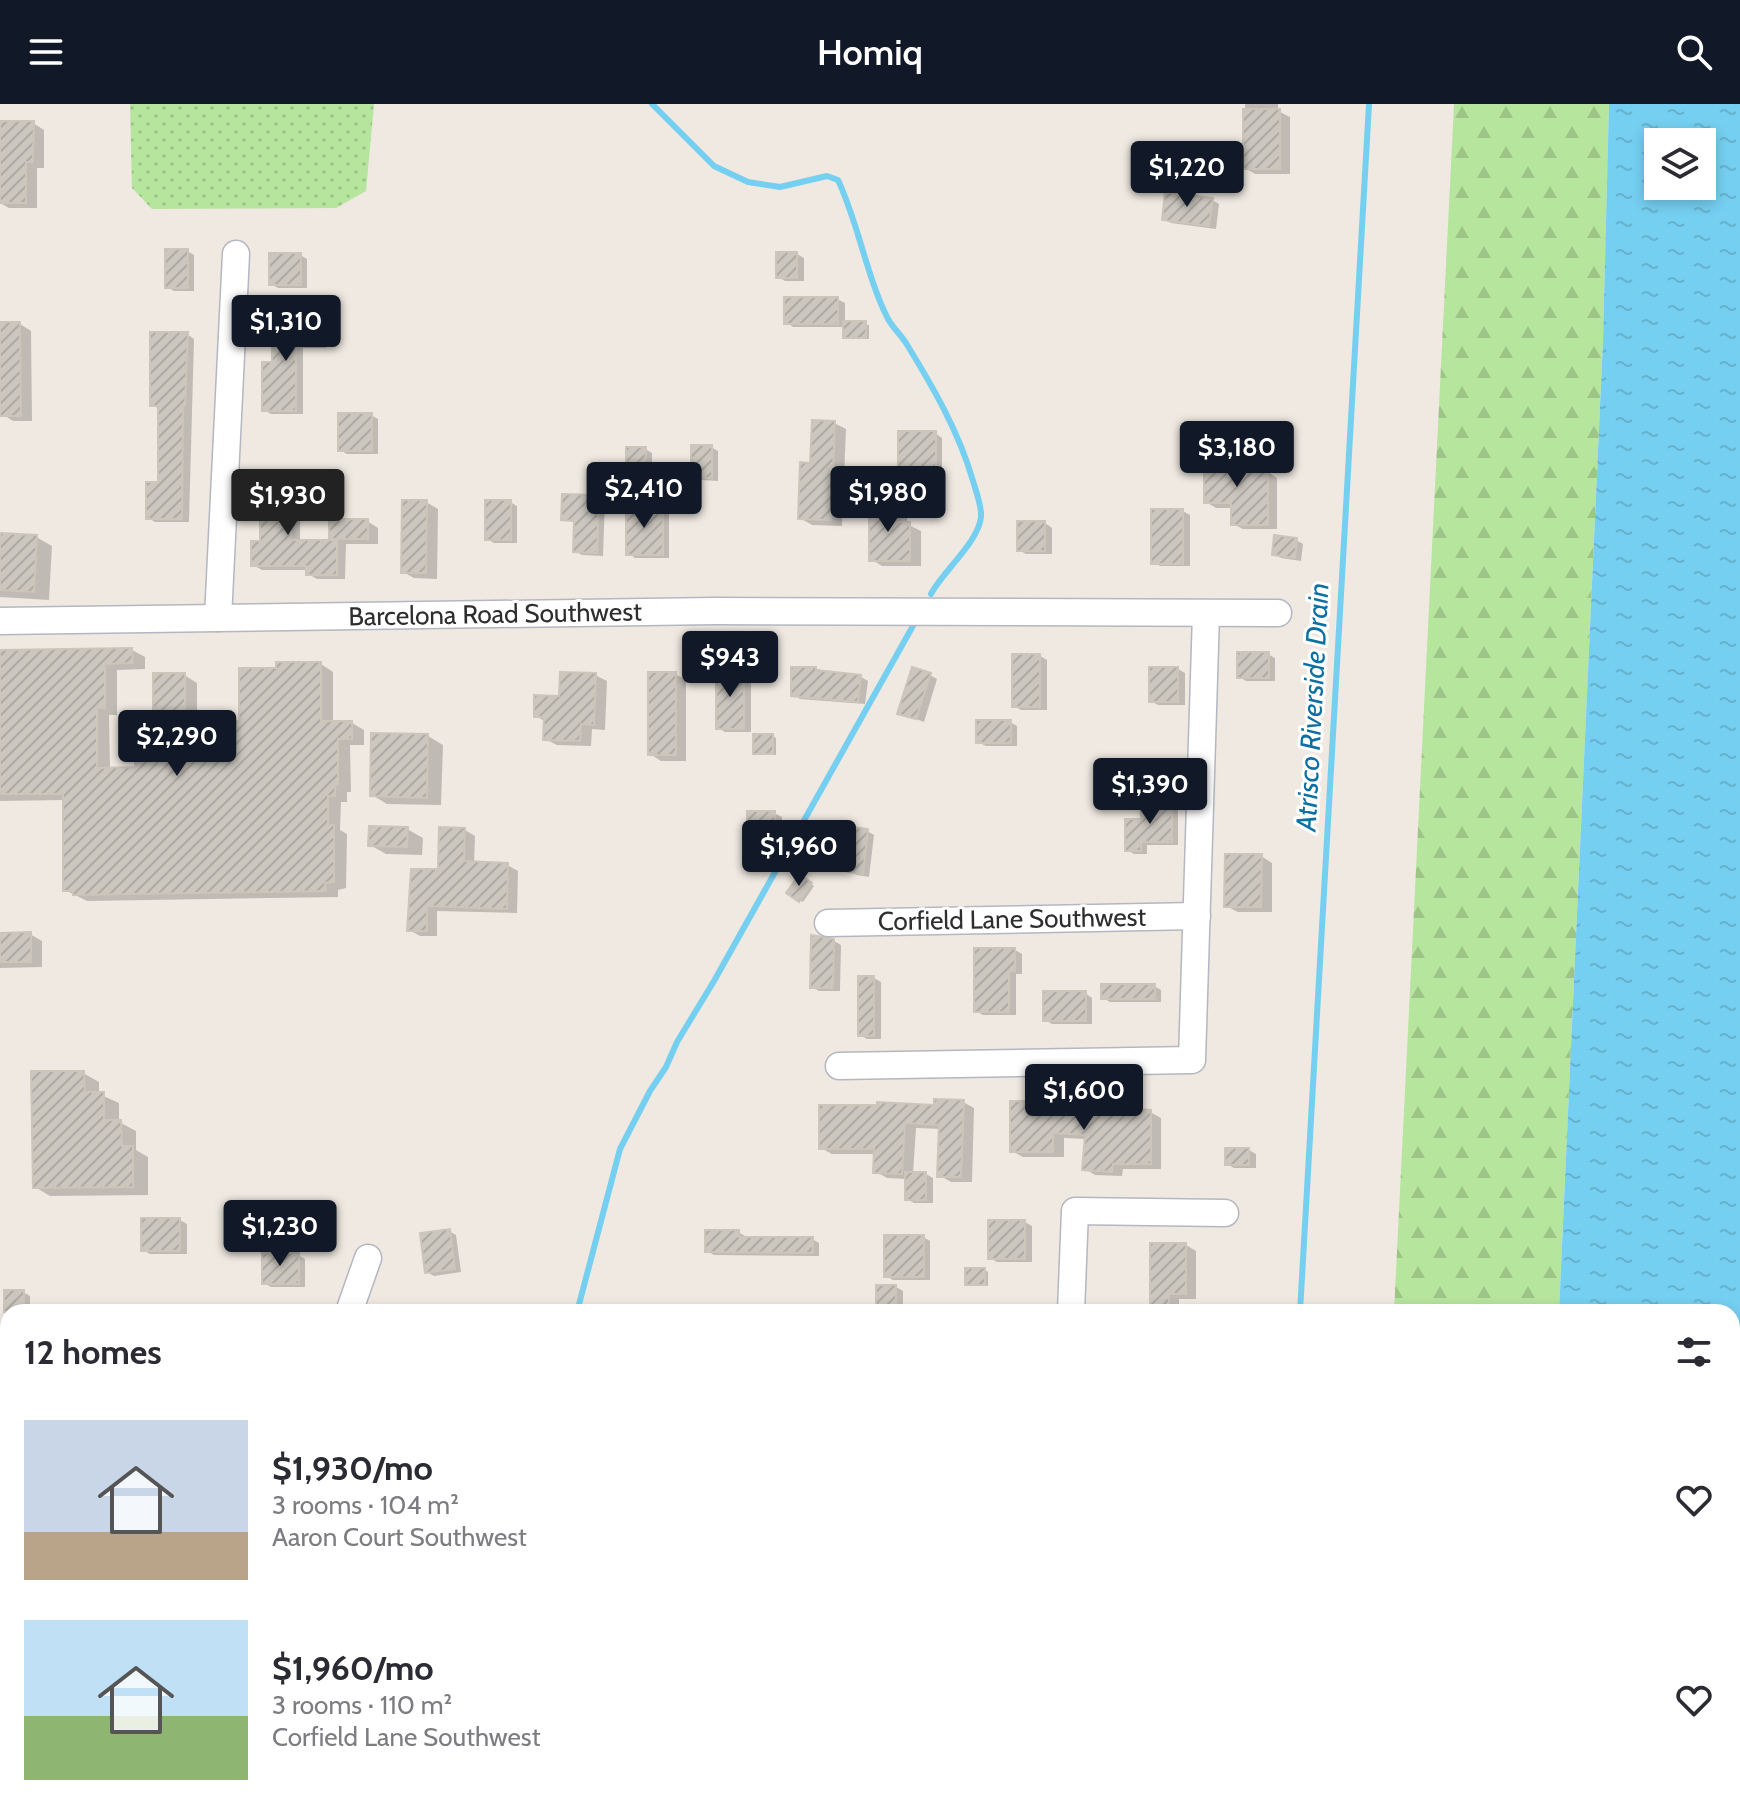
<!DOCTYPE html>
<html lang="en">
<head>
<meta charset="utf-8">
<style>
  body { margin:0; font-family:Cabin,sans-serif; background:#f2f2f3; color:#2b2b33; height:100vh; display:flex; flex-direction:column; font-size:30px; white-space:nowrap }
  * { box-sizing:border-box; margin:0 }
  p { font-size:26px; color:#7c7c81 }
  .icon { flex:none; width:44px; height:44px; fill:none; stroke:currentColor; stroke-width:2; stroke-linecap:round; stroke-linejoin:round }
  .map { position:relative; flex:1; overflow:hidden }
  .details { position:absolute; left:0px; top:1200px; width:1740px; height:514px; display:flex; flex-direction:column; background:#fff; border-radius:24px 24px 0 0; box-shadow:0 4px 12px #0003 }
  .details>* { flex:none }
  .fabs { position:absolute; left:1644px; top:24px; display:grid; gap:16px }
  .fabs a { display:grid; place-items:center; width:72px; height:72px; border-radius:0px; background:#fff; box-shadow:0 4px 12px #0003; font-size:40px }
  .price { position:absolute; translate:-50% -68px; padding:0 18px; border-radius:8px; background:#111827; color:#fff; font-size:26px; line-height:52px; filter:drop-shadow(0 2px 4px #0008) }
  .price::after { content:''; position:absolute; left:50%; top:48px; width:24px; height:18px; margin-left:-12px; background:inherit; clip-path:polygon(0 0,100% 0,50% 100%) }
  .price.current { background:#222; color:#fff }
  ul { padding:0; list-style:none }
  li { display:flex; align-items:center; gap:24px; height:200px; padding:0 24px }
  li span { display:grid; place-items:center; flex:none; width:224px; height:160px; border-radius:0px; color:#555 }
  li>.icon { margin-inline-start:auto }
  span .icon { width:96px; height:96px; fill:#fffc; stroke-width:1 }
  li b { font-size:34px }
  h2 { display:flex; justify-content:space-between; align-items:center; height:96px; padding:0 24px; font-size:34px }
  header { display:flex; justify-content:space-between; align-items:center; height:104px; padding:0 24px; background:#111827; color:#fff; font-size:36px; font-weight:600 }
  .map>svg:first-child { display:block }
</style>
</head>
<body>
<header><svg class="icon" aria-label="menu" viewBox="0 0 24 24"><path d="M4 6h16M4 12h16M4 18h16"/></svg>Homiq<svg class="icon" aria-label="search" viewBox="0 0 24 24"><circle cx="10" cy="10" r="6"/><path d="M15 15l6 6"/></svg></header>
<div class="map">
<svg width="1740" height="1713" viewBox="0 0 1740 1713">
  <defs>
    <pattern id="grass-dots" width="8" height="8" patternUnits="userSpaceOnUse" patternTransform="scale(2)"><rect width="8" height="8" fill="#b6e59e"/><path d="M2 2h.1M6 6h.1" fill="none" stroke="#9dc588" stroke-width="1.8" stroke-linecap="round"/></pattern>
    <pattern id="forest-firs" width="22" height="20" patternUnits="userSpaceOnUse" patternTransform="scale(2)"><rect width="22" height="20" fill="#b6e59e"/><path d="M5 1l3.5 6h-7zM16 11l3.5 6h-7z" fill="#9dc588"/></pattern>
    <pattern id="water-ripples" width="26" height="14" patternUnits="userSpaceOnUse" patternTransform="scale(2)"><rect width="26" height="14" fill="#75cff0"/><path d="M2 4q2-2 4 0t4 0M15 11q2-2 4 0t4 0" fill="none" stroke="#66b2ce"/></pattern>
    <pattern id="building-hatch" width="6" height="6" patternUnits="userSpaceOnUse" patternTransform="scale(2)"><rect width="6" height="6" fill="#cbc7bf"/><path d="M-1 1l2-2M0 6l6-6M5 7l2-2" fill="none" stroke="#afaba4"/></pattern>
  </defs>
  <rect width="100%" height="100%" fill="#efe9e1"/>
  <path fill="url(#grass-dots)" d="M 130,0 L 374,0 L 366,87 L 336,104 L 152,105 L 132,84 Z"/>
  <g fill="url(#forest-firs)">
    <path d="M 1454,0 L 1609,0 L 1603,237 L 1559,1208 L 1394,1208 Z"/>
    <rect x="1375" y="1706" width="155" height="7"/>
  </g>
  <g fill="url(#water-ripples)" fill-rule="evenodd">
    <path d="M 1609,0 L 1740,0 L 1740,1591 L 1732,1591 L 1732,1208 L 1559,1208 L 1603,237 ZM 1658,38 L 1702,38 L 1702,82 L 1658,82 Z"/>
    <path d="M 1732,1698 L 1740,1698 L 1740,1713 L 1530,1713 L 1530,1706 L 1732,1706 Z"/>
  </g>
  <g fill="#0003">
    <path d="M 1245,0 L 1278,0 L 1278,7 L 1290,13 L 1290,70 L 1255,70 L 1245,64 Z"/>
    <path d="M 0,19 L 33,19 L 44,26 L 44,64 L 37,64 L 37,104 L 9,104 L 0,99 Z"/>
    <path d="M 1212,96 L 1219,100 L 1216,125 L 1171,119 L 1164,115 Z"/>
    <path d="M 187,147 L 194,151 L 194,187 L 174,187 L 167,183 Z"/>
    <path d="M 797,150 L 804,154 L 804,177 L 785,177 L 778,173 Z"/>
    <path d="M 300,151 L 307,155 L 307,184 L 278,184 L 271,180 Z"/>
    <path d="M 837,195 L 845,199 L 845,219 L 869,221 L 869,235 L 848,235 L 845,233 L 845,223 L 793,223 L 786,218 Z"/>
    <path d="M 319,215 L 326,219 L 326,244 L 303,244 L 303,310 L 271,310 L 264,306 L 274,260 L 295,221 Z"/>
    <path d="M 0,220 L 20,220 L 31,227 L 32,317 L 13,317 L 2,310 Z"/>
    <path d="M 187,230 L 194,235 L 189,418 L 155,418 L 148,414 L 160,380 L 160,305 L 152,301 Z"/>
    <path d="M 371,311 L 378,315 L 378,350 L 347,350 L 340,346 Z"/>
    <path d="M 834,319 L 846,325 L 842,422 L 812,421 L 800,414 L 812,361 Z"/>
    <path d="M 935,329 L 942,334 L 942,370 L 907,370 L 900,366 Z"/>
    <path d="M 711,343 L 718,347 L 718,377 L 701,376 L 693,372 Z"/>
    <path d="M 645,345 L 652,349 L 652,376 L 635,375 L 628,371 Z"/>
    <path d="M 1228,349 L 1238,355 L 1238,368 L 1268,368 L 1277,374 L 1277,425 L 1243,425 L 1233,420 L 1233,404 L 1216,404 L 1206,398 Z"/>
    <path d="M 291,380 L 300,385 L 300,438 L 338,438 L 331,433 L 367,417 L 378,424 L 378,440 L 346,440 L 345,475 L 317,475 L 308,470 L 308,466 L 262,466 L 253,461 Z"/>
    <path d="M 598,393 L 605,397 L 603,452 L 582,451 L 575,447 L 576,419 L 563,415 Z"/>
    <path d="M 426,398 L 438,405 L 437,475 L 414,474 L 403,468 Z"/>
    <path d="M 510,398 L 517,402 L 517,439 L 494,439 L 487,435 Z"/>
    <path d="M 896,401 L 907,408 L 907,420 L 921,427 L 921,462 L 882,462 L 871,455 Z"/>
    <path d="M 662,404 L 669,408 L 669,454 L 635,454 L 628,449 Z"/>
    <path d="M 1183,407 L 1190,411 L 1190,462 L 1160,462 L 1153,458 Z"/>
    <path d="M 1045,419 L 1052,424 L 1052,450 L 1026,450 L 1019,446 Z"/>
    <path d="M 0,431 L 36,433 L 52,442 L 49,496 L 0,493 Z"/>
    <path d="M 1296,436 L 1303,440 L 1301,457 L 1281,454 L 1274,450 Z"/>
    <path d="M 132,546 L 145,553 L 145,565 L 117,566 L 117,611 L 109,611 L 110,666 L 137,665 L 155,620 L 184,571 L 197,579 L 197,619 L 241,619 L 278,566 L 321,560 L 333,568 L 333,619 L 352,619 L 364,626 L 364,641 L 350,641 L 351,688 L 347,688 L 347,698 L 341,698 L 340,726 L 347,730 L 346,784 L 338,786 L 338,793 L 87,797 L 65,786 L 65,696 L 0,697 L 0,548 Z"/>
    <path d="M 1268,550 L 1275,554 L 1275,577 L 1246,577 L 1239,573 Z"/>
    <path d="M 1040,552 L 1047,556 L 1047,606 L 1021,606 L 1014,602 Z"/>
    <path d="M 816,565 L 861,573 L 868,577 L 865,600 L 800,595 L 793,590 Z"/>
    <path d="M 1178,565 L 1185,569 L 1185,601 L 1158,601 L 1151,597 Z"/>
    <path d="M 744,567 L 751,571 L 751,628 L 725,628 L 718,624 Z"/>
    <path d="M 675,570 L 686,576 L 686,657 L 661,657 L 650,650 Z"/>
    <path d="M 595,571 L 607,577 L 605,626 L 592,625 L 591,642 L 557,641 L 545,635 L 546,618 L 536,612 Z"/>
    <path d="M 930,571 L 937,575 L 924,618 L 900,609 Z"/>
    <path d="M 1010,618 L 1017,622 L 1017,642 L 986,642 L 978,638 Z"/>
    <path d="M 428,632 L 443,641 L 441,701 L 387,700 L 372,691 Z"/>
    <path d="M 773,632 L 776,634 L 776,651 L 755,649 Z"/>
    <path d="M 1171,701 L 1178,705 L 1178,741 L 1147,741 L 1147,750 L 1134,750 L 1127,746 L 1143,717 Z"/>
    <path d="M 774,709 L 782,713 L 782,731 L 756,731 L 749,727 Z"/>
    <path d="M 407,725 L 423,734 L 422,751 L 386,750 L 370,741 Z"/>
    <path d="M 465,726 L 475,732 L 474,760 L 507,761 L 518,767 L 517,809 L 437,807 L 437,832 L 420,832 L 409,826 L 440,767 Z"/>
    <path d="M 867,727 L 874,731 L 869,773 L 857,771 L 850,767 Z"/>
    <path d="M 1261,752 L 1272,759 L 1272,808 L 1238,808 L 1226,802 Z"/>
    <path d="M 800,773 L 814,782 L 803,798 L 789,789 Z"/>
    <path d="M 30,830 L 42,837 L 42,863 L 0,864 L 0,831 Z"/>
    <path d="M 834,837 L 841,841 L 840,887 L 819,887 L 812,883 Z"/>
    <path d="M 1015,846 L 1022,850 L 1022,870 L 1016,870 L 1016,911 L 983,911 L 976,907 Z"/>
    <path d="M 874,874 L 881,878 L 881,935 L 867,935 L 860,931 Z"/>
    <path d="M 1154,882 L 1161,886 L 1161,898 L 1110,898 L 1103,894 Z"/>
    <path d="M 1085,889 L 1092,894 L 1092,920 L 1052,920 L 1045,916 Z"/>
    <path d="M 83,969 L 99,978 L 99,990 L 119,999 L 119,1018 L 136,1027 L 136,1046 L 148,1053 L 148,1091 L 50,1092 L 35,1083 Z"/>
    <path d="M 963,998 L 974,1004 L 972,1078 L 951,1078 L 939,1071 L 941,1025 L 916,1024 L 913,1070 L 926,1070 L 933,1074 L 933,1099 L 914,1099 L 907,1095 L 907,1075 L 887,1074 L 875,1067 L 876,1050 L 832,1050 L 821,1044 L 936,1003 Z"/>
    <path d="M 1053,999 L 1058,1002 L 1150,1008 L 1161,1014 L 1161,1065 L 1123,1065 L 1122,1072 L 1095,1071 L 1084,1064 L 1086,1035 L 1064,1034 L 1064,1053 L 1023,1053 L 1012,1047 Z"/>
    <path d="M 1249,1046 L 1256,1050 L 1256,1064 L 1234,1064 L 1227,1060 Z"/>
    <path d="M 180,1116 L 187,1120 L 187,1150 L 150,1150 L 143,1146 Z"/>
    <path d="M 1025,1118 L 1032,1122 L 1032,1158 L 997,1158 L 990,1154 Z"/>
    <path d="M 449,1127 L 456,1131 L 461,1168 L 434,1172 L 427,1168 Z"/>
    <path d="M 738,1128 L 745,1132 L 745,1135 L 812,1135 L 819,1139 L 819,1152 L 714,1151 L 707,1147 Z"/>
    <path d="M 923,1133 L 930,1137 L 930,1176 L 893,1176 L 886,1172 Z"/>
    <path d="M 1186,1141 L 1196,1147 L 1196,1195 L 1179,1195 L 1179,1208 L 1143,1208 L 1152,1206 Z"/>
    <path d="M 298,1151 L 305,1155 L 305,1183 L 271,1183 L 264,1179 Z"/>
    <path d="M 985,1166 L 988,1168 L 988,1182 L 967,1180 Z"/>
    <path d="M 896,1183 L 903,1187 L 903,1208 L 878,1206 Z"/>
    <path d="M 6,1188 L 23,1188 L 30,1192 L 30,1208 L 8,1208 L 8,1266 L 0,1266 L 0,1235 L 6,1235 Z"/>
    <path d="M 8,1491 L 8,1585 L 0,1587 L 0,1492 Z"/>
  </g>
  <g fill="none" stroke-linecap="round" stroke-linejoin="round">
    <g stroke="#75cff0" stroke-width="6">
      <path d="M 652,0 L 714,62 L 748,78 L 780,83 L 827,72 L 838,76 C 859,121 866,171 888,215 C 893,224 901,231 906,239 C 933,283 959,328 973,377 C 976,387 982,403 981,413 C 978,439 943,467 931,490"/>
      <path d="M 577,1208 L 620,1045 L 650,987 L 666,963 L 677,938 L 714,877 L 914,520"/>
      <path d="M 1300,1208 L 1369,0"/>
    </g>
  </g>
  <g fill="url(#building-hatch)" stroke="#cbc5ba" stroke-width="2">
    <rect x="1243" y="5" width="37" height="60"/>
    <path d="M 0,17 L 34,17 L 33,58 L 26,58 L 26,99 L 0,99 Z"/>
    <path d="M 1165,88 L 1213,94 L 1209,122 L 1162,116 Z"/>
    <rect x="165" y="145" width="23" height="39"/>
    <rect x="776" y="148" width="21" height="26"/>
    <rect x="269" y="149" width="32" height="32"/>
    <rect x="784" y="193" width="54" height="27"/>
    <path d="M 293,213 L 319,213 L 319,241 L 296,241 L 296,307 L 262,307 L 262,258 L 272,258 L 272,219 L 293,219 Z"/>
    <rect x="843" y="217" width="23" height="17"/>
    <path d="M 0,218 L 20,218 L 21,312 L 0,312 Z"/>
    <path d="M 150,228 L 188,228 L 185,302 L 183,302 L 182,415 L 146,415 L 146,378 L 158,378 L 158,302 L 150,302 Z"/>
    <rect x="338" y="309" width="34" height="38"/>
    <path d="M 812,316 L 835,317 L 831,416 L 798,415 L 800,358 L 810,359 Z"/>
    <rect x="898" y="327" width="38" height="40"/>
    <path d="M 691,341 L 712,341 L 712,374 L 691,373 Z"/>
    <path d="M 626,343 L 646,343 L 645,373 L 626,372 Z"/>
    <path d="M 1204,347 L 1229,347 L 1229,366 L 1268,366 L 1268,421 L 1231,421 L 1231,399 L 1204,399 Z"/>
    <path d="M 260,378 L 291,378 L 291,436 L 337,436 L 337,471 L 306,471 L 306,462 L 251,462 L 251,437 L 260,437 Z"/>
    <path d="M 562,390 L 599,391 L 597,449 L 573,448 L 574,417 L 561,416 Z"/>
    <path d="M 402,396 L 427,396 L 426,469 L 401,469 Z"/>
    <rect x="485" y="396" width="26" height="40"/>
    <path d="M 869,399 L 896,399 L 896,418 L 910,418 L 910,457 L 869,457 Z"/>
    <rect x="626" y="402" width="37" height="49"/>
    <rect x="1151" y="405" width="32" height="55"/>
    <rect x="329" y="415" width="39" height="20"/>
    <rect x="1017" y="417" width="28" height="30"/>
    <path d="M 0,429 L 37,431 L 34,488 L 0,486 Z"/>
    <path d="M 1274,431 L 1297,434 L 1295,454 L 1272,451 Z"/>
    <path d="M 132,544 L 133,559 L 105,560 L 105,604 L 97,604 L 97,664 L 135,663 L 135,618 L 153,618 L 153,569 L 185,569 L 185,617 L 239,617 L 239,564 L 276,564 L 276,558 L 321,558 L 321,617 L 352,617 L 352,635 L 338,635 L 338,681 L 335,681 L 335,692 L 328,692 L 328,721 L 334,721 L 334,778 L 325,779 L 326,787 L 73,791 L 73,787 L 63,787 L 63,690 L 0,690 L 0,546 Z"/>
    <rect x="1237" y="548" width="32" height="26"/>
    <rect x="1012" y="550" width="28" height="53"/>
    <path d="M 791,563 L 816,563 L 816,566 L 861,571 L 858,598 L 791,592 Z"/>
    <path d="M 912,563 L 931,569 L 916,615 L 897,610 Z"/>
    <rect x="1149" y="563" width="29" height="35"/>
    <rect x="716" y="565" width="28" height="60"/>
    <path d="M 560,568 L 596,569 L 594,621 L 581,620 L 580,637 L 543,636 L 544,613 L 534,613 L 534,591 L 559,592 Z"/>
    <rect x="648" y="568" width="28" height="83"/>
    <rect x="976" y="616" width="35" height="23"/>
    <path d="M 371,629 L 428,630 L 427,694 L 370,692 Z"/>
    <rect x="753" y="630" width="20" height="20"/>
    <path d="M 1141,699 L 1172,699 L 1172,738 L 1141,738 L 1141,747 L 1125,747 L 1125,715 L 1141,715 Z"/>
    <rect x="747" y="707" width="28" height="21"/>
    <path d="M 369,722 L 408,723 L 407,743 L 368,742 Z"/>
    <path d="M 439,723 L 465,724 L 464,757 L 508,759 L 507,805 L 427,802 L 427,827 L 407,827 L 411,765 L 438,765 Z"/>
    <path d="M 853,723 L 868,725 L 863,770 L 848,768 Z"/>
    <path d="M 1225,750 L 1262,750 L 1261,803 L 1224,803 Z"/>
    <path d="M 800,770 L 812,779 L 799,798 L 786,789 Z"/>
    <path d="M 31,828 L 31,858 L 0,858 L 0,829 Z"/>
    <path d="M 811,831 L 834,835 L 833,884 L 810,884 Z"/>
    <path d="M 974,844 L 1015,844 L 1015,867 L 1009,867 L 1009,908 L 974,908 Z"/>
    <rect x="858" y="872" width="16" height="60"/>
    <rect x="1101" y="880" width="54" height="15"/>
    <rect x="1043" y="887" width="43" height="30"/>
    <path d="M 31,967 L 84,967 L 85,988 L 104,988 L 104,1016 L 121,1016 L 122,1042 L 133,1042 L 133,1083 L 33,1084 Z"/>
    <path d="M 934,995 L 964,996 L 961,1073 L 937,1073 L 939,1021 L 905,1019 L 902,1070 L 873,1069 L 874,1045 L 819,1045 L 819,1001 L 877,1001 L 877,998 L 934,1001 Z"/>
    <path d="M 1010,997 L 1053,997 L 1053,1000 L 1151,1006 L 1151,1060 L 1113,1060 L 1112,1068 L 1082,1066 L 1085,1031 L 1053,1029 L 1053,1048 L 1010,1048 Z"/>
    <rect x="1225" y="1044" width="24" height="17"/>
    <rect x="905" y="1068" width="21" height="28"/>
    <rect x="141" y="1114" width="39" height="33"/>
    <rect x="988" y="1116" width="37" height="39"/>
    <path d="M 450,1125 L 455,1165 L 425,1169 L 420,1129 Z"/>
    <path d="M 705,1126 L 739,1126 L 739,1133 L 813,1133 L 813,1149 L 705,1148 Z"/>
    <rect x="884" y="1131" width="40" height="42"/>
    <path d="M 1150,1139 L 1186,1139 L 1186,1190 L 1169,1190 L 1169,1208 L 1150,1208 Z"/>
    <rect x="262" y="1149" width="37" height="31"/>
    <rect x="965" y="1164" width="20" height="17"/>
    <rect x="876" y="1181" width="20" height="26"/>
    <rect x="4" y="1186" width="20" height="22"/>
  </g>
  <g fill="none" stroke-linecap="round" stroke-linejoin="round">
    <defs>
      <g id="minor">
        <path d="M 218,514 L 236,150"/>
        <path d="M 0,517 L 714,507 L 1278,509"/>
        <path d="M 828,819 L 1197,812"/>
        <path d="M 839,962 L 1192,956 L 1206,510"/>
        <path d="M 349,1208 L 368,1154"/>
        <path d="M 1071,1208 L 1075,1107 L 1225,1109"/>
        <path d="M 0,1310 L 8,1311"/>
      </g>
      <g id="major">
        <path d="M 1732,1635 L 1740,1635"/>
        <path d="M 1732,1667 L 1740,1667"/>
        <path d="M 0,1697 L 8,1697"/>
        <path d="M 498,1713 L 578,1706"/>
      </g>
    </defs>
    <use href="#minor" stroke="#b4b7c1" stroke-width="29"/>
    <use href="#major" stroke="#c9c9c9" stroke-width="35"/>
    <use href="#minor" stroke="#fff" stroke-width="26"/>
    <use href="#major" stroke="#f2d163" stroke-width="32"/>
  </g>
  <g text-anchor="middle" stroke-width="6" stroke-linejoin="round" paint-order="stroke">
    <g font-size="26" fill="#2e2e2e" stroke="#fff">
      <text transform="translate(495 510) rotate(-1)" y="9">Barcelona Road Southwest</text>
      <text transform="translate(1012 815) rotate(-1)" y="9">Corfield Lane Southwest</text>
    </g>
    <g font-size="28" font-style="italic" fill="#0d6fa3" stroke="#fff">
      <text transform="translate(1312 603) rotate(-87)" y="10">Atrisco Riverside Drain</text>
    </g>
  </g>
</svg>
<div class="fabs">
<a><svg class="icon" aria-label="layers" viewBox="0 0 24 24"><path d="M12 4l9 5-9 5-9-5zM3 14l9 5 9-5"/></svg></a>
</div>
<b class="price" style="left:1187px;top:105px">$1,220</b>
<b class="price" style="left:286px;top:259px">$1,310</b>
<b class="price" style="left:1237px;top:385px">$3,180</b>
<b class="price" style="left:644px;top:426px">$2,410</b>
<b class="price" style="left:888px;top:430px">$1,980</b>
<b class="price current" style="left:288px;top:433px">$1,930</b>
<b class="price" style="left:730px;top:595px">$943</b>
<b class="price" style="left:177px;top:674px">$2,290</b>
<b class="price" style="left:1150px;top:722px">$1,390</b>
<b class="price" style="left:799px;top:784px">$1,960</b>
<b class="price" style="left:1084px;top:1028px">$1,600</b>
<b class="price" style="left:280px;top:1164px">$1,230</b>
<section class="details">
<h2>12 homes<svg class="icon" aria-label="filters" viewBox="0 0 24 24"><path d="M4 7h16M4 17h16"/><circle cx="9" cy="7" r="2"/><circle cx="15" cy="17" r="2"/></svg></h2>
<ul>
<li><span style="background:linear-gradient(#c9d6e8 70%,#b9a48a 0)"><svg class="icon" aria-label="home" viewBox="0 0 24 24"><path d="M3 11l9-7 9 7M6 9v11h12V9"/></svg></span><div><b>$1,930/mo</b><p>3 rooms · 104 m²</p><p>Aaron Court Southwest</p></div><svg class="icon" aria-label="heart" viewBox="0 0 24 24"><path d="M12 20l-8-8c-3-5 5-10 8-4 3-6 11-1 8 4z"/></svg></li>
<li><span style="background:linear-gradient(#bfe0f5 60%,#8fb573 0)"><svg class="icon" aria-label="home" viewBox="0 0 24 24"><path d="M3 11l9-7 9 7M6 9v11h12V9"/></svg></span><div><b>$1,960/mo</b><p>3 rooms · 110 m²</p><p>Corfield Lane Southwest</p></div><svg class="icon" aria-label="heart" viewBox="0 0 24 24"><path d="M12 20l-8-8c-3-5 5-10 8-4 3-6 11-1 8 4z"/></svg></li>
</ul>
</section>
</div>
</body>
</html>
